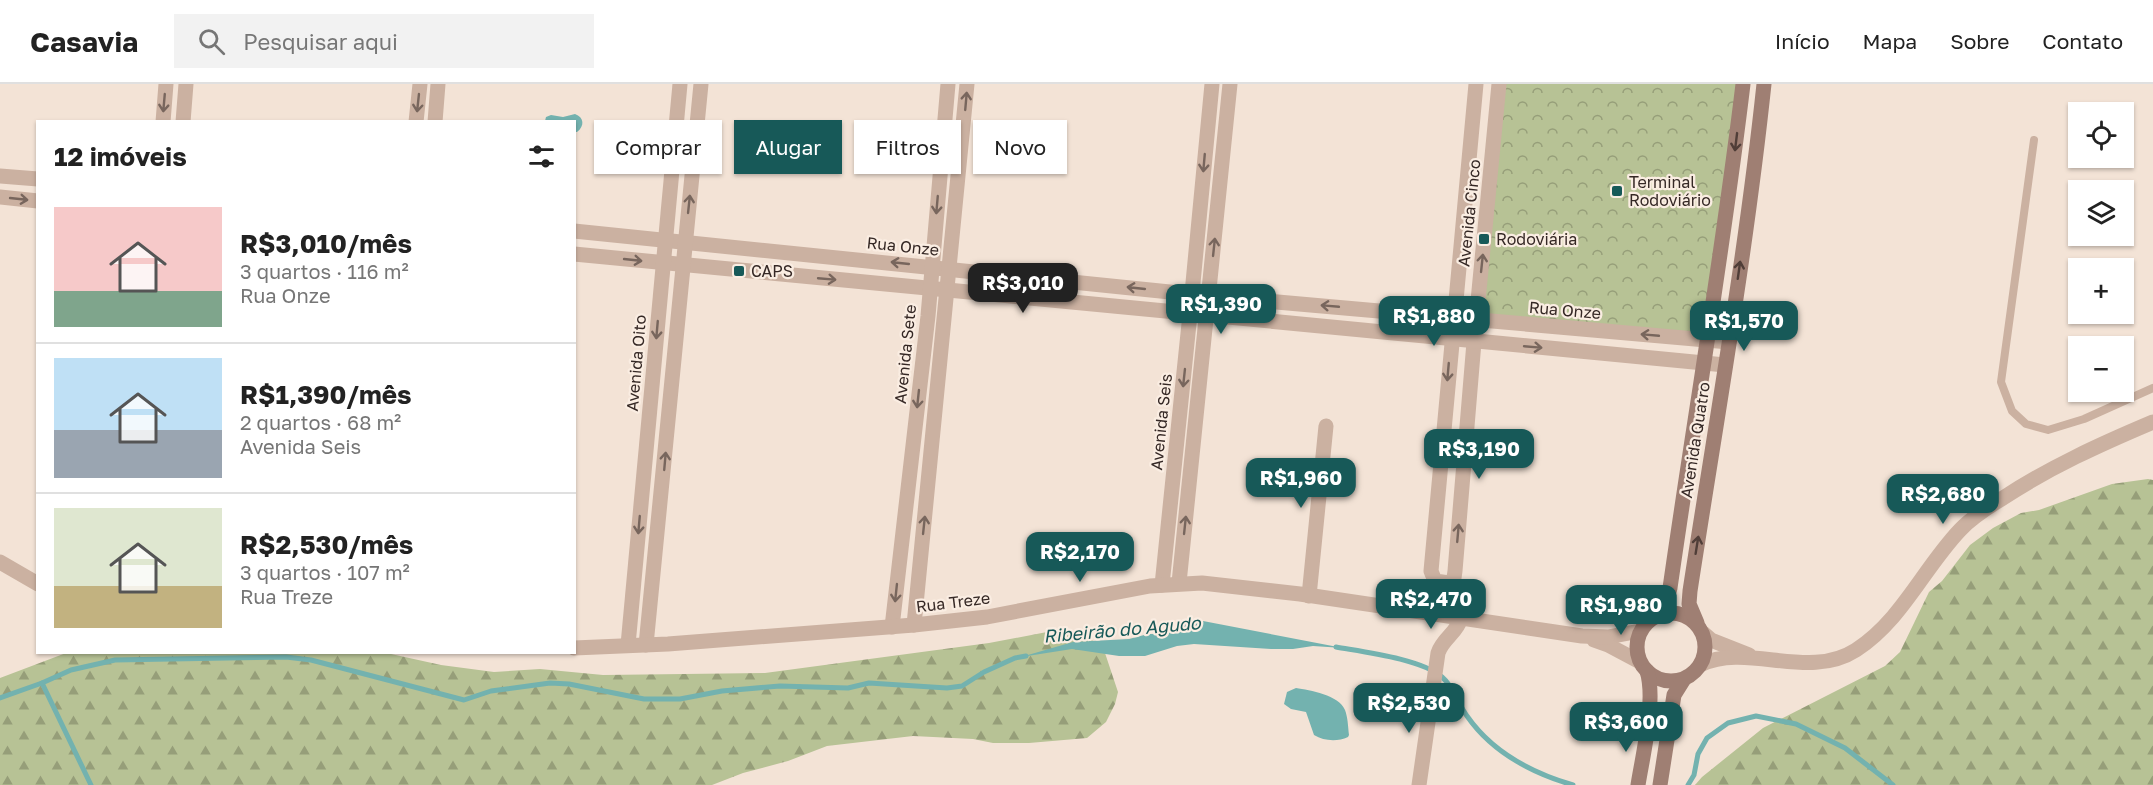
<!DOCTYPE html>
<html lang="pt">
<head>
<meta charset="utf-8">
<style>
  body { margin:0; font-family:"Golos Text",sans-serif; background:#f2f2f2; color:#222; height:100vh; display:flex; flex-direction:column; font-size:22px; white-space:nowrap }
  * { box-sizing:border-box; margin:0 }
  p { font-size:20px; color:#767676 }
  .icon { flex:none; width:33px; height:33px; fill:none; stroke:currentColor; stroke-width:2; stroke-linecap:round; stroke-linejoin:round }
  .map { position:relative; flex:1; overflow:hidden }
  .sheet { position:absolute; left:36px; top:36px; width:540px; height:534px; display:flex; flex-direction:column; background:#fff; border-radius:0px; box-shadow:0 2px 4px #0004 }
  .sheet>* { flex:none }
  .top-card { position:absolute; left:594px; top:36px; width:570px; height:54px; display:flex; gap:12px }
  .fabs { position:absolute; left:2068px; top:18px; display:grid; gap:12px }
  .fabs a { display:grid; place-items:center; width:66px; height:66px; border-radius:0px; background:#fff; box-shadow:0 2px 4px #0004; font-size:30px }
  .price { position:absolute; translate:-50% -51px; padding:0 14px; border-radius:12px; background:#175958; color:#fff; font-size:20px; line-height:39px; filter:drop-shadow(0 2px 3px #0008) }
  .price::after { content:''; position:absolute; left:50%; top:36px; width:18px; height:14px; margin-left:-9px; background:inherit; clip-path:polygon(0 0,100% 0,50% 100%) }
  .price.active { background:#222; color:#fff }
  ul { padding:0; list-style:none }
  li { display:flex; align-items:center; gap:18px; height:150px; padding:0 18px }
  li+li { border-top:2px solid #e0e0e0 }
  li span { display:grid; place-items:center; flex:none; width:168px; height:120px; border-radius:0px; color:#555 }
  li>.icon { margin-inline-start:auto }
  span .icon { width:72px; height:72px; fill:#fffc; stroke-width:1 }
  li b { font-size:26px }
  h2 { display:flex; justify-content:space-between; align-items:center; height:72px; padding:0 18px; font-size:26px }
  .tag { padding:0 21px; border-radius:0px; background:#fff; box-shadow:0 2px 4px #0004; font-size:21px; line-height:54px }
  .tag.active { background:#175958; color:#fff }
  header { display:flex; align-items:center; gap:36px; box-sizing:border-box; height:84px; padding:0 30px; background:#fff; border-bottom:2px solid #e0e0e0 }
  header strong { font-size:28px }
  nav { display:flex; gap:33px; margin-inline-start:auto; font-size:21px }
  .search { width:420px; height:54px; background:#f2f2f2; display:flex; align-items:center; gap:15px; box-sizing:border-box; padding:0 21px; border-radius:0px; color:#767676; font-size:22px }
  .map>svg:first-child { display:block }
</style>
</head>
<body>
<header>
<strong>Casavia</strong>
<div class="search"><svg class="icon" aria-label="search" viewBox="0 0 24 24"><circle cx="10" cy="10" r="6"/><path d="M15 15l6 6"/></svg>Pesquisar aqui</div>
<nav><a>Início</a><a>Mapa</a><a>Sobre</a><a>Contato</a></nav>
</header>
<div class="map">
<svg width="2153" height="701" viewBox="0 0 2153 701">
  <defs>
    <pattern id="forest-firs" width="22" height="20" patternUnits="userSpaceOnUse" patternTransform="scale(1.5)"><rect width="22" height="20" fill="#b7c295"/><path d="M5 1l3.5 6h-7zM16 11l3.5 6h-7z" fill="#969e79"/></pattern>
    <pattern id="park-crowns" width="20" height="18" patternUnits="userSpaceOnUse" patternTransform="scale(1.5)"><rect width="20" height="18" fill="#b7c295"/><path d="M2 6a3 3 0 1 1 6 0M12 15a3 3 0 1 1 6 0" fill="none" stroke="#969e79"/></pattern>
  </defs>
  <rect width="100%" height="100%" fill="#f3e3d6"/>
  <g fill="url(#forest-firs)">
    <path d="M 2148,395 L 2153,396 L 2153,701 L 1695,701 L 1702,693 L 1763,644 L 1885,582 L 1900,568 L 1929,508 L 1942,497 L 1970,461 L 1993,444 L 2021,429 L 2039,426 L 2112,400 Z"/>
    <path d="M 1047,548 L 1077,551 L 1102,560 L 1118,608 L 1115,620 L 1106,638 L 1087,654 L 1029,659 L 993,659 L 973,655 L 913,652 L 827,662 L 788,677 L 743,689 L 712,701 L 0,701 L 0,594 L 66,569 L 382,568 L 441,581 L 494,588 L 540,585 L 603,591 L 765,589 L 989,559 Z"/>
  </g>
  <path fill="url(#park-crowns)" d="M 1499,0 L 1743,0 L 1706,256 L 1476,236 Z"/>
  <g fill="#73b2af">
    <path d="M 575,30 C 584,33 585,42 577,48 L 575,48 L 574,38 L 545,37 L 546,33 L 551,31 L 563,33 Z"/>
    <path d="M 1203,537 L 1343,564 L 1313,562 L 1293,565 L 1271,565 L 1194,560 L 1177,562 L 1145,572 L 1119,572 L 1072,565 L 1021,573 L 1073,558 L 1129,555 L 1148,550 L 1166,550 L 1186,539 Z"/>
    <path d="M 1296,604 C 1310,606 1339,611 1345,626 C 1348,634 1348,643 1349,651 L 1348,653 C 1337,658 1324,657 1314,651 L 1306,628 L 1291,625 L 1284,620 L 1287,608 Z"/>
  </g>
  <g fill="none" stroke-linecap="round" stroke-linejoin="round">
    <g stroke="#73b2af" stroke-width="5">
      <path d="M 1336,563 C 1364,568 1421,575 1442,593 C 1454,603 1458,620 1467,632 C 1492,668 1532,689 1573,701"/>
      <path d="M 42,599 L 91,701"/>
      <path d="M 0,614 L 42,599 L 71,586 L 115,576 L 286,573 L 311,576 L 464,616 L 491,607 L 550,599 L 569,600 L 644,615 L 680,615 L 722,607 L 780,602 L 848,604 L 869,599 L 947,604 L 962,602 L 984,588 L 1015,574 L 1026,572"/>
      <path d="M 1688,701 L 1694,691 L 1698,670 L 1707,654 L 1728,639 L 1756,632 L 1796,640 L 1845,664 L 1893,701"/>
    </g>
    <path stroke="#cbb1a1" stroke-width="8" d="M 2034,56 L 2001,298 L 2012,327 L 2026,340 L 2048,346 L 2084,335 L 2153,304"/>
    <g stroke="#cbb1a1" stroke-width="15">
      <path d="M 1476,0 L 1431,487 L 1435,497 L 1449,499 L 1454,494 L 1455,487 L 1474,258 L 1499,0"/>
      <path d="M 163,38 L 166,0"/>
      <path d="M 183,38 L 186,0"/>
      <path d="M 416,38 L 420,0"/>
      <path d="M 435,38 L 438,0"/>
      <path d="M 0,92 L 38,95"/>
      <path d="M 0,113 L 38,117"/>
      <path d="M 574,147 L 1209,212 L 1729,258"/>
      <path d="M 574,170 L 1725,281"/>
      <path d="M 1179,499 L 1230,0"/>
      <path d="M 1162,501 L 1190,230 L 1212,0"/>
      <path d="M 1309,512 L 1326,342"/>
      <path d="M 628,561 L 680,0"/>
      <path d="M 646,561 L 701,0"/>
      <path d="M 1419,701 L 1438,569 C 1443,554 1457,549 1461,534"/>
    </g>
    <g stroke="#cbb1a1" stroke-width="15">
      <path d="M 0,478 L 38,500"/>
      <path d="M 914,541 L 967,0"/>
      <path d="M 892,543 L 928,232 L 948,0"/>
      <path d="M 1703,549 L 1711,556 L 1749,571"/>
      <path d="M 1594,556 L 1608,561 L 1640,578"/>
      <path d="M 574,564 L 668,560 L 914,541 L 987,533 L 1150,502 L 1202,499 L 1300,510 L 1582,552 L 1608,553 L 1640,547"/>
      <path d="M 1700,581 C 1748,558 1808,597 1856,566 C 1902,536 1923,485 1960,446 C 1972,433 1988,423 2003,414 C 2050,383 2101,360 2153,338"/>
    </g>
    <g stroke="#9f7f73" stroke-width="15">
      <circle cx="1671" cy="563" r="34"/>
      <path d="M 1656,532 L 1667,516 L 1670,504 C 1694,336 1723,168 1743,0"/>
      <path d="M 1697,539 L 1689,520 L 1690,507 C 1716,338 1746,170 1764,0"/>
      <path d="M 1638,701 C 1643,670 1656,616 1647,587"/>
      <path d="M 1660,701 L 1674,611 L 1684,595"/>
    </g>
  </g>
  <defs><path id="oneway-shaft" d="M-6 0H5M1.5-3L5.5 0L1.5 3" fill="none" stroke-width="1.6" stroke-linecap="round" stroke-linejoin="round" transform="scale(1.5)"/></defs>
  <g stroke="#78665d">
    <use href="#oneway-shaft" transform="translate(966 17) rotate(-85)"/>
    <use href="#oneway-shaft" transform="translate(164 19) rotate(95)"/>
    <use href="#oneway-shaft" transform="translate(418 19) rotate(96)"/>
    <use href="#oneway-shaft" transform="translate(1204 79) rotate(95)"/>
    <use href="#oneway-shaft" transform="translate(19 115) rotate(6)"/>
    <use href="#oneway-shaft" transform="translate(689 120) rotate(-84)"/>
    <use href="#oneway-shaft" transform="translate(937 121) rotate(95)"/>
    <use href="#oneway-shaft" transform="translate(1214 163) rotate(-84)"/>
    <use href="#oneway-shaft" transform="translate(633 176) rotate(6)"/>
    <use href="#oneway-shaft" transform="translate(900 179) rotate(-174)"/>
    <use href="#oneway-shaft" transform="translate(1482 179) rotate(-84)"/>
    <use href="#oneway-shaft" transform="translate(827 195) rotate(5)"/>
    <use href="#oneway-shaft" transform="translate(1136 204) rotate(-174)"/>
    <use href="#oneway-shaft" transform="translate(1330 222) rotate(-175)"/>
    <use href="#oneway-shaft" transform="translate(657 246) rotate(95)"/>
    <use href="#oneway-shaft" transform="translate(1650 251) rotate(-175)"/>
    <use href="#oneway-shaft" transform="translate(1533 263) rotate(5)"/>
    <use href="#oneway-shaft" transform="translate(1448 288) rotate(95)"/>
    <use href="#oneway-shaft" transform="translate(1184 294) rotate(96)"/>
    <use href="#oneway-shaft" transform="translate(918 315) rotate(96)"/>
    <use href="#oneway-shaft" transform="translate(665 377) rotate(-85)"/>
    <use href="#oneway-shaft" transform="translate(639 441) rotate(95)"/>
    <use href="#oneway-shaft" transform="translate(924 441) rotate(-84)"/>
    <use href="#oneway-shaft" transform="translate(1185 441) rotate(-84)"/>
    <use href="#oneway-shaft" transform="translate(1458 449) rotate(-85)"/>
    <use href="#oneway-shaft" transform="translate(896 509) rotate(96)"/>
  </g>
  <g stroke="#503e38">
    <use href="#oneway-shaft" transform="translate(1736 58) rotate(97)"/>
    <use href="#oneway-shaft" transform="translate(1739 186) rotate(-82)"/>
    <use href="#oneway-shaft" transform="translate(1697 461) rotate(-81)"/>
  </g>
  <g fill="#175958" stroke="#faede2" stroke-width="2">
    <rect x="1611" y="101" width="12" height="12" rx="3"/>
    <rect x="1478" y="149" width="12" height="12" rx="3"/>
    <rect x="733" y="181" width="12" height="12" rx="3"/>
  </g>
  <g text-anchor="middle" stroke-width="4.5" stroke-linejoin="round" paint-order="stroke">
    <g font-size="16" fill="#352825" stroke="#faede2" text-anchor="start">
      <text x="1629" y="104">Terminal<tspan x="1629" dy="18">Rodoviário</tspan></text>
      <text x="1496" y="161">Rodoviária</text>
      <text x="751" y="193">CAPS</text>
    </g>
    <g font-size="16" fill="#352825" stroke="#faede2">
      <text transform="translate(1469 129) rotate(-84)" y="6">Avenida Cinco</text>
      <text transform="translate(903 162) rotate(6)" y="6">Rua Onze</text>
      <text transform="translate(1565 226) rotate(5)" y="6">Rua Onze</text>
      <text transform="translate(905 270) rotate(-84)" y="6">Avenida Sete</text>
      <text transform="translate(636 279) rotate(-85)" y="6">Avenida Oito</text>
      <text transform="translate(1161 338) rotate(-84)" y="6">Avenida Seis</text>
      <text transform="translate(1695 356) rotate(-81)" y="6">Avenida Quatro</text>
      <text transform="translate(953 518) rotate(-7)" y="6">Rua Treze</text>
    </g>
    <g font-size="18" font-style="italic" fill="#175958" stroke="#faede2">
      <text transform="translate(1122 546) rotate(-5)" y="6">Ribeirão do Agudo</text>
    </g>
  </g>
</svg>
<div class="fabs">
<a><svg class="icon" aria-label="locate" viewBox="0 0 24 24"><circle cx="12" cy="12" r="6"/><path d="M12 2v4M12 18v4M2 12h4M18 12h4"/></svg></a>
<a><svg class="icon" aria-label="layers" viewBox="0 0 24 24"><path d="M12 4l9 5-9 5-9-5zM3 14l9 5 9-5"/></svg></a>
<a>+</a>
<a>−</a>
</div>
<b class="price active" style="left:1023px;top:230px">R$3,010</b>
<b class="price" style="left:1221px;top:251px">R$1,390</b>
<b class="price" style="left:1434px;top:263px">R$1,880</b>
<b class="price" style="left:1744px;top:268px">R$1,570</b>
<b class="price" style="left:1479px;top:396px">R$3,190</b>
<b class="price" style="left:1301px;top:425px">R$1,960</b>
<b class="price" style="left:1943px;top:441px">R$2,680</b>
<b class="price" style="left:1080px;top:499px">R$2,170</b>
<b class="price" style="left:1431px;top:546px">R$2,470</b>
<b class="price" style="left:1621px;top:552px">R$1,980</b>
<b class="price" style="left:1409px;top:650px">R$2,530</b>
<b class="price" style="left:1626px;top:669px">R$3,600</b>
<div class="top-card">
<a class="tag">Comprar</a>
<a class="tag active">Alugar</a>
<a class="tag">Filtros</a>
<a class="tag">Novo</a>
</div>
<section class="sheet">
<h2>12 imóveis<svg class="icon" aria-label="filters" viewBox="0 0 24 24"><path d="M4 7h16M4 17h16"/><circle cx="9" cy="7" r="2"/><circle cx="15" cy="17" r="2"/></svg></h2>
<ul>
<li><span style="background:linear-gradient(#f6c9c9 70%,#7fa58c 0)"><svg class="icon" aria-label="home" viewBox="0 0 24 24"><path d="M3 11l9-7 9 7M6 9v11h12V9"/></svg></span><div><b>R$3,010/mês</b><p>3 quartos · 116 m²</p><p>Rua Onze</p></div></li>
<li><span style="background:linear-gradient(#bfe0f5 60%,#9aa5b1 0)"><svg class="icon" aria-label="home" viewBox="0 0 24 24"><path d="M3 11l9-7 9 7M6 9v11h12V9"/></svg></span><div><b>R$1,390/mês</b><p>2 quartos · 68 m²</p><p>Avenida Seis</p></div></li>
<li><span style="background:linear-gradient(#dfe7d0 65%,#c2b280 0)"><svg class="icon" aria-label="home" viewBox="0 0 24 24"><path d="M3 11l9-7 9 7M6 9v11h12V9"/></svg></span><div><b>R$2,530/mês</b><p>3 quartos · 107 m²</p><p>Rua Treze</p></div></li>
</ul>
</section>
</div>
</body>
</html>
